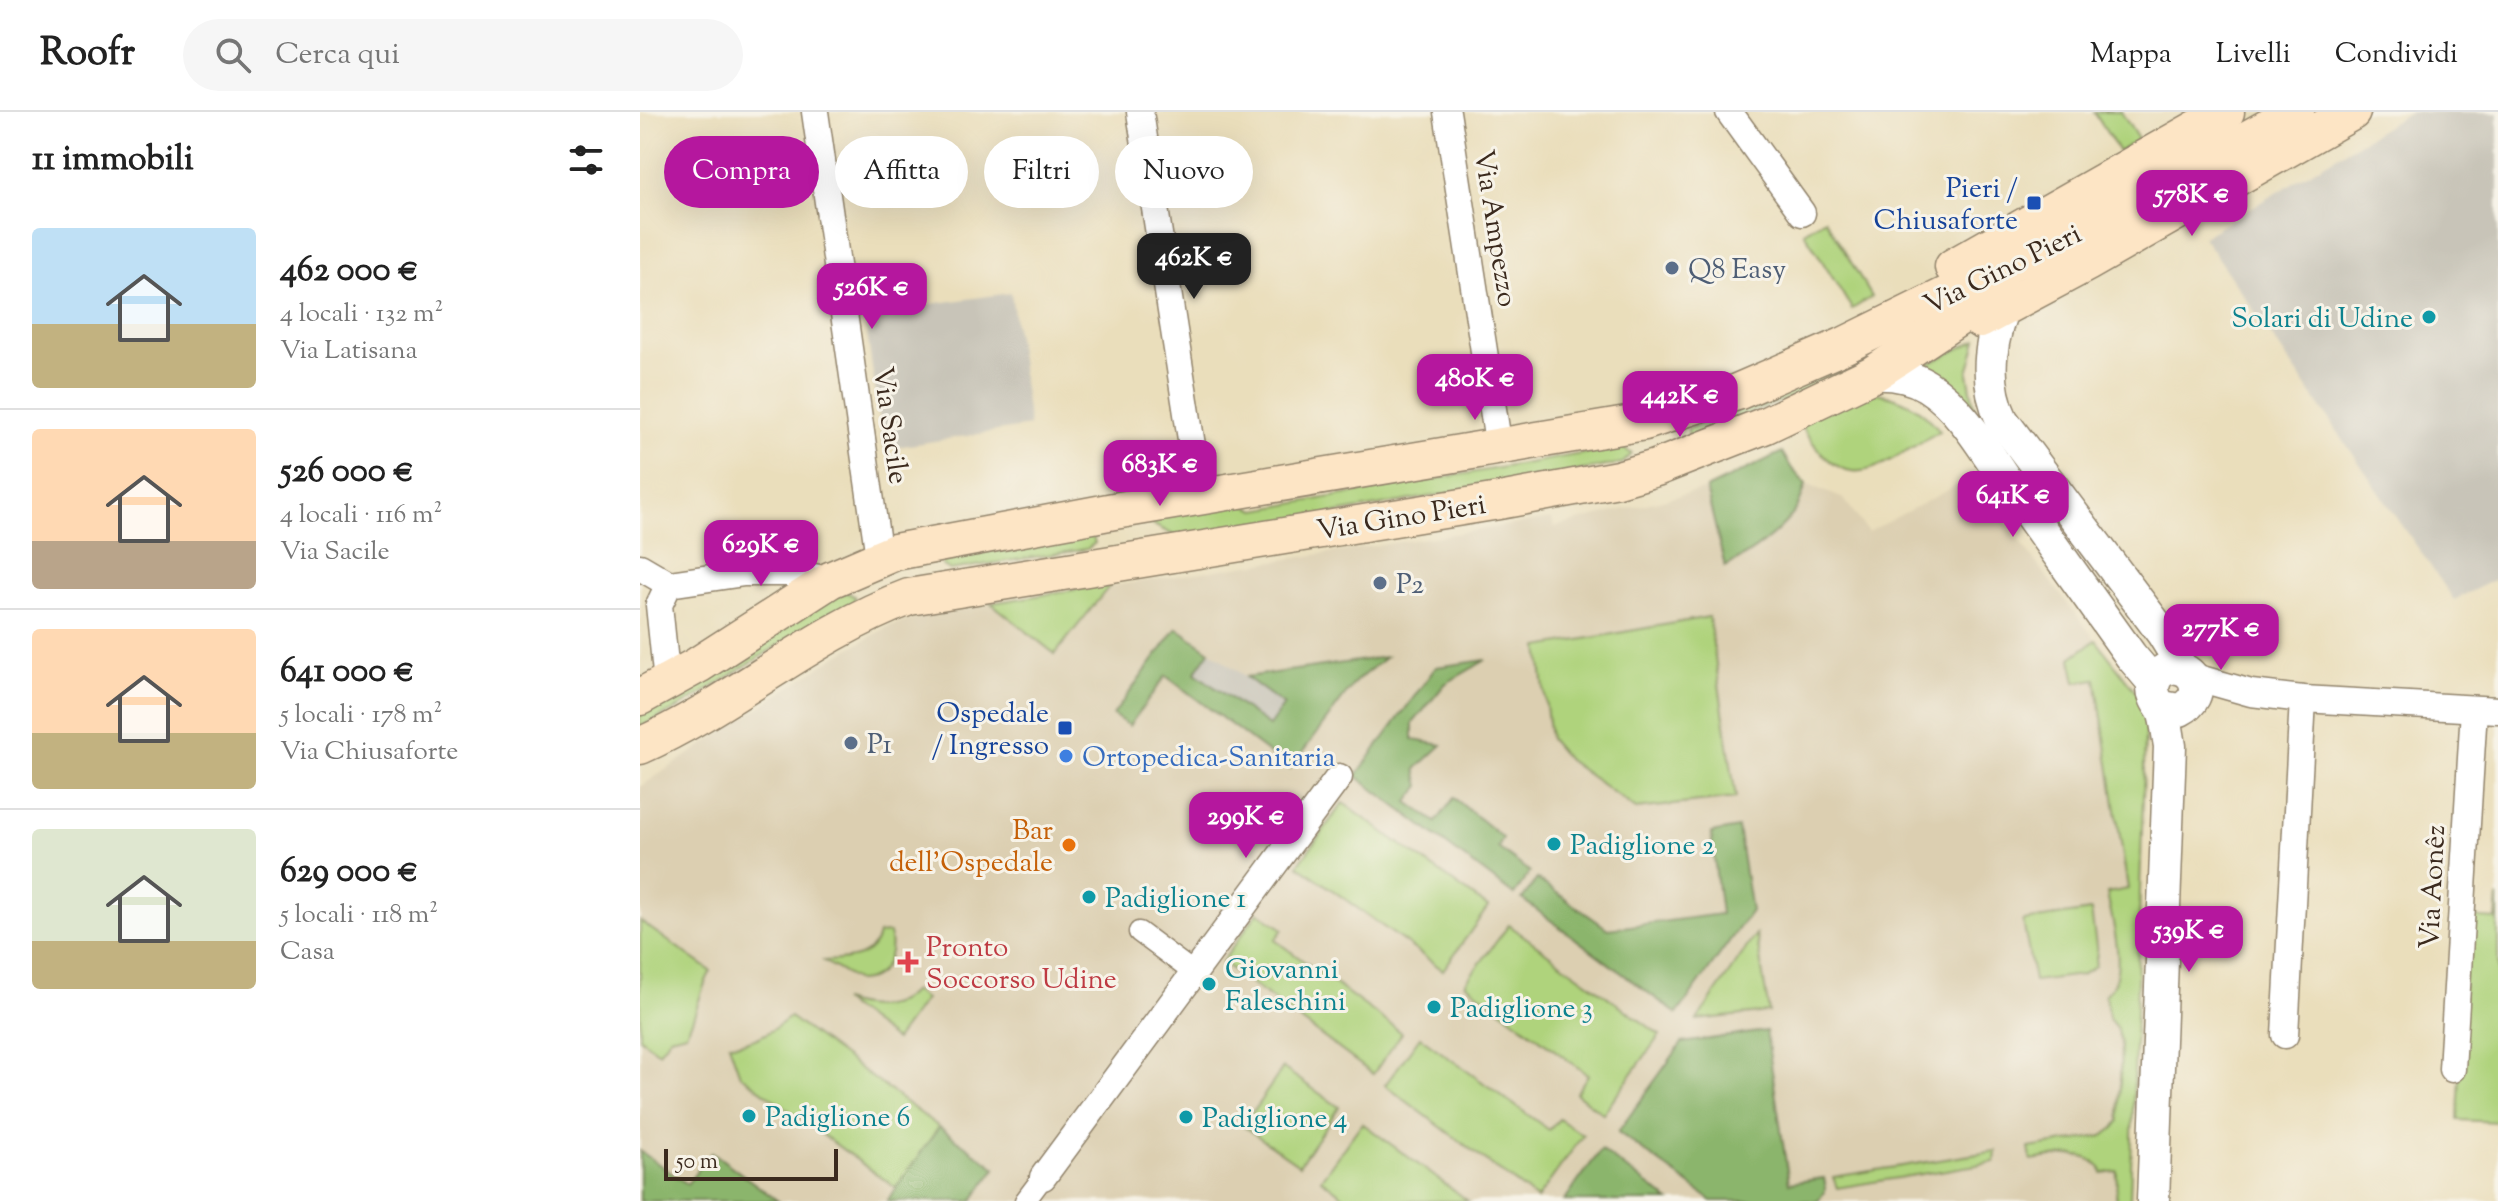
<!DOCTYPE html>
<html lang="it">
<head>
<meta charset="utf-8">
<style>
  body { margin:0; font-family:"Sorts Mill Goudy",serif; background:#f6f6f6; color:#222; height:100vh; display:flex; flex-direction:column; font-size:30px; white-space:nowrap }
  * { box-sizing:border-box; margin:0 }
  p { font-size:26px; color:#767676 }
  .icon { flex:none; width:44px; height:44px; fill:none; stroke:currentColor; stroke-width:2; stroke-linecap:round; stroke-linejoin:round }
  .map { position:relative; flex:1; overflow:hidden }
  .side { display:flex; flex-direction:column; background:#fff; width:640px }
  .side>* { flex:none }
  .banner { position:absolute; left:24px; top:24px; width:760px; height:72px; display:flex; gap:16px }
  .scale { position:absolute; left:24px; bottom:20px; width:174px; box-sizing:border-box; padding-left:8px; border:4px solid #3b2a1e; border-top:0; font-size:22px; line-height:28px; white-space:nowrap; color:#3b2a1e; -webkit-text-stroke:6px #f7f3e8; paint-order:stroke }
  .price { position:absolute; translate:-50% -68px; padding:0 18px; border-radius:16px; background:#b5179e; color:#fff; font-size:26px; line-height:52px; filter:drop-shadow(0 2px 4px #0008) }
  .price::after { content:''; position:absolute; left:50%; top:48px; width:24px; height:18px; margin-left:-12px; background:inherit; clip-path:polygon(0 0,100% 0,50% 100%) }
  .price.active { background:#222; color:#fff }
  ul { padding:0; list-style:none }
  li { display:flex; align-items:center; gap:24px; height:200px; padding:0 32px }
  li+li { border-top:2px solid #e0e0e0 }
  li span { display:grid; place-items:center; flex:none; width:224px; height:160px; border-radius:8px; color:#555 }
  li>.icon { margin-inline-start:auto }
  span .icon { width:96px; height:96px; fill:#fffc; stroke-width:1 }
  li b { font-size:34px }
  h2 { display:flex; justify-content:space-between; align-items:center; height:96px; padding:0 32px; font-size:34px }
  .tag { padding:0 28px; border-radius:36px; background:#fff; box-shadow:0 8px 32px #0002; font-size:28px; line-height:72px }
  .tag.active { background:#b5179e; color:#fff }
  header { display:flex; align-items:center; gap:48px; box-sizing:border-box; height:112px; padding:0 40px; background:#fff; border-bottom:2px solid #e0e0e0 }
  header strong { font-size:38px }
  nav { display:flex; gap:44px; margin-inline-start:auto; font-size:28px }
  .search { width:560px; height:72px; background:#f6f6f6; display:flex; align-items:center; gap:20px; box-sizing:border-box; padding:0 28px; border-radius:44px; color:#767676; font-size:30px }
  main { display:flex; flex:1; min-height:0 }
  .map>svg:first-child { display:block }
</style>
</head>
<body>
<header>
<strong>Roofr</strong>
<div class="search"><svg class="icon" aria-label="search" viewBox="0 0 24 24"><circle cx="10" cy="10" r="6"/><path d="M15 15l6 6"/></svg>Cerca qui</div>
<nav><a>Mappa</a><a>Livelli</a><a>Condividi</a></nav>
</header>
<main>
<section class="side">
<h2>11 immobili<svg class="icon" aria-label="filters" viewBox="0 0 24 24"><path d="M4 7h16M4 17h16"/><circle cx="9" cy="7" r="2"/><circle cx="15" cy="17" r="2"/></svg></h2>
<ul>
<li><span style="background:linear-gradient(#bfe0f5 60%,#c2b280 0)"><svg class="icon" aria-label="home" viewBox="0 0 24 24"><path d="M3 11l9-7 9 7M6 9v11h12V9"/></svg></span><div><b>462 000 €</b><p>4 locali · 132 m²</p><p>Via Latisana</p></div></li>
<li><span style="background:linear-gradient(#ffd9b3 70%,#b9a48a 0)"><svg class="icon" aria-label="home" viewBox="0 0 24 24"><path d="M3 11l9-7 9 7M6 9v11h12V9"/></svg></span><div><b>526 000 €</b><p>4 locali · 116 m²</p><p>Via Sacile</p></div></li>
<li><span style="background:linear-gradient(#ffd9b3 65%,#c2b280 0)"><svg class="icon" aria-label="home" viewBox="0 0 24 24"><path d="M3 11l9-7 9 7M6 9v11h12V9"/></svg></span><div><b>641 000 €</b><p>5 locali · 178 m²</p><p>Via Chiusaforte</p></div></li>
<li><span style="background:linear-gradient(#dfe7d0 70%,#c2b280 0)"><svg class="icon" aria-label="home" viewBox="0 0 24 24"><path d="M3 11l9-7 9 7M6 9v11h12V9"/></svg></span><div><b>629 000 €</b><p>5 locali · 118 m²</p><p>Casa</p></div></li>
</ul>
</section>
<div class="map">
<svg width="1858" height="1089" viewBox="0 0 1858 1089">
  <rect width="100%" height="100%" fill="#f7f3e8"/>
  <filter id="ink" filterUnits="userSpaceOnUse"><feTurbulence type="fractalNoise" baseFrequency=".0125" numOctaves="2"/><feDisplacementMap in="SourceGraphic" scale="16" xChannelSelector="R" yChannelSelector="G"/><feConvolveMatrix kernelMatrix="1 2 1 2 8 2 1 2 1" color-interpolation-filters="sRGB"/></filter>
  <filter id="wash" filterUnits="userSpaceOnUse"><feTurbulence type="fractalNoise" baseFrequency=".006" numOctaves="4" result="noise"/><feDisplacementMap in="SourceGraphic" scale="32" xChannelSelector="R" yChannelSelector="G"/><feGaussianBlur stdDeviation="1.8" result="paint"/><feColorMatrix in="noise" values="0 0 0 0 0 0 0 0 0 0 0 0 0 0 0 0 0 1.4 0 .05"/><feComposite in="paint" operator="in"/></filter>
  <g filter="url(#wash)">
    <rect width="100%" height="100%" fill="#eadebb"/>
    <path fill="#dccfb1" d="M 1142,340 L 1152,357 L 1166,372 L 1204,387 L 1228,420 L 1314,375 L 1329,364 L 1506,593 L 1490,1089 L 0,1089 L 0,675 L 195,545 L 249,514 L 294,501 L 912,407 L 914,415 L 1066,377 Z"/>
    <g fill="#c8c4b8">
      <path d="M 1770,0 L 1858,0 L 1858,466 L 1814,488 L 1563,125 Z"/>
      <path d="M 371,181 L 389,314 L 244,337 L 224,201 Z"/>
      <path d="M 570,539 L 645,593 L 629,615 L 554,561 Z"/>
    </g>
    <g fill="#afd37c" stroke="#757e4d" stroke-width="2">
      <path d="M 1454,0 L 1481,0 L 1498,27 L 1479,40 Z"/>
      <path d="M 1185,107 L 1232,185 L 1212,197 L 1164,120 Z"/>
      <path d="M 1391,148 L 1198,267 L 1048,325 L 1048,317 L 1141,279 Z"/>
      <path d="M 1337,228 L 1328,261 L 1335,299 L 1277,257 Z"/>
      <path d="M 1232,280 C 1261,285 1282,295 1300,319 C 1232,357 1209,391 1158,309 Z"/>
      <path d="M 981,335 L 992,342 L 983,351 L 543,428 L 498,405 L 598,390 L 616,398 Z"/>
      <path d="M 452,421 L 455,431 L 447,437 L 310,458 L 302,453 L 302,447 Z"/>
      <path d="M 471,472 L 415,542 L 351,491 Z"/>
      <path d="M 206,480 L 214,484 L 216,491 L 205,503 L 191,500 L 39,596 L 0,615 L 0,598 L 186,486 Z"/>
      <path d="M 1069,505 L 1096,686 L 996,697 L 928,648 L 910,627 L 899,535 Z"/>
      <path d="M 1456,528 L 1506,593 L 1490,1089 L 1476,1089 L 1477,1059 L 1462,1061 L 1461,1056 C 1442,1036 1416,1045 1391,1048 L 1389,1036 L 1463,1024 L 1474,1016 L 1479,1009 L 1481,932 L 1476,915 L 1469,907 L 1465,882 C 1490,866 1471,806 1467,781 L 1488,777 L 1456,567 L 1436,570 L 1431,546 Z"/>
      <path d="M 703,691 L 848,795 L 803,858 L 658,753 Z"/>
      <path d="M 1858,785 L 1858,1010 L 1818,1008 L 1827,805 L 1856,807 Z"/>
      <path d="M 1451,799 L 1457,841 L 1455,854 L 1441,863 L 1394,869 L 1383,809 Z"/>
      <path d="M 618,800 L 643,817 L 635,828 L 762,921 L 733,962 L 582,850 Z"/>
      <path d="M 0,809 L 71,859 C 59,879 58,901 46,921 L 30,925 L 19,940 L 0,926 Z"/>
      <path d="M 869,813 L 1020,923 L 963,1002 L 936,981 L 948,963 L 825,871 Z"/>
      <path d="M 249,821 C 255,844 243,869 217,869 L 184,849 C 205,848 233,848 238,822 Z"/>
      <path d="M 1116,822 L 1129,900 L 1057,908 Z"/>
      <path d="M 273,879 L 285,887 L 255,928 L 202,889 C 226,897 254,899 273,879 Z"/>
      <path d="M 150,905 L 299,1015 L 256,1076 L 100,963 L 89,932 C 113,932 131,920 150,905 Z"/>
      <path d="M 780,925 L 909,1018 L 919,1007 L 943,1023 L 897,1087 L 745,973 Z"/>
      <path d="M 643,956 L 699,995 L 659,1053 L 603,1014 Z"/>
      <path d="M 722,1011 L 828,1089 L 710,1089 L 681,1067 Z"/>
      <path d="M 1356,1039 L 1355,1050 L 1197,1076 L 1193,1065 Z"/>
    </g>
    <g fill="#8bb56c" stroke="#637045" stroke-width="2">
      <path d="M 1142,340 L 1152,357 L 1166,372 C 1163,382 1160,394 1153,402 C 1135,424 1110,442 1085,455 L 1066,377 Z"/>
      <path d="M 537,516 L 570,539 L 555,561 L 629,614 L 644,593 L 606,565 L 746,545 L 715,570 L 650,657 L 526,564 L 489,614 L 473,603 Z"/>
      <path d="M 846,548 L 805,572 L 773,611 L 773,628 L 802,633 L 776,657 L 780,674 L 768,690 L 796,710 L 814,686 L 863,726 L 858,736 L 890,760 L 874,783 L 716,664 L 796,555 Z"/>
      <path d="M 1098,716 L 1111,799 L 1037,902 L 882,787 L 897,767 L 968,817 L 1081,802 L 1071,721 Z"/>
      <path d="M 1126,919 L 1149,1071 L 1184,1066 L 1186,1077 L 1178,1089 L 1072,1089 L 978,1020 L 1042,931 Z"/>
      <path d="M 299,1015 L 356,1056 L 332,1089 L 247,1089 Z"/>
      <path d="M 961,1038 L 1030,1089 L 924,1089 Z"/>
      <path d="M 0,1039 L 47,1072 L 72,1040 L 138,1089 L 0,1089 Z"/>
    </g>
  </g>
  <g filter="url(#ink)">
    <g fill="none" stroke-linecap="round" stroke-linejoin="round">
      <defs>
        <g id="pedestrian">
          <path d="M 499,820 L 554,861"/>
          <path d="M 385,1089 L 403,1065"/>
        </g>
        <g id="minor">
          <path d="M 175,0 L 239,445"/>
          <path d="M 500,0 L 560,385"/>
          <path d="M 807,0 L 859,336"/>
          <path d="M 1089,0 L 1162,101"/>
          <path d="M 0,455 L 29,472"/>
          <path d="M 1551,564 L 1611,581 L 1663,587 L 1858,598"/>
          <path d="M 27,571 L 19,493 L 29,472 L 104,461 L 152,461 L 190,468"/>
          <path d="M 1645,923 L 1663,587"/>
          <path d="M 1812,957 L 1834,597"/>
          <path d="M 403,1065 L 699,665"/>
        </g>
        <g id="tertiary">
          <path d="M 1368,182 C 1351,223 1342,266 1362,308 L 1523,522 L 1534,540 L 1540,556"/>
          <path d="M 1233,262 C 1252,261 1271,264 1287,274 C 1322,296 1346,340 1369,373 C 1410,430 1450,487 1491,544 L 1514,571"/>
          <path d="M 1513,1089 L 1530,634 C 1528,623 1527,612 1524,602 C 1522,595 1517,592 1515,585 C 1508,570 1521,553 1538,556 C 1544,557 1550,561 1553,566 C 1561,580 1552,592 1540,598 L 1522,595"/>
        </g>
        <g id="secondary">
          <path d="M 1313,155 L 1586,0"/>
          <path d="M 1340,208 L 1447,151 L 1712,0"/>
          <path d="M 0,585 L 58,553 L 190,468 L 255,440 L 474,399 L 1005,310 L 1097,280 L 1203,234 L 1485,95 L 1656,0"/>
          <path d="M 0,634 C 94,592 172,521 269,485 L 859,389 L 978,367 L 1016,356 L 1126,313 L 1233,262 L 1359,179"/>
        </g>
      </defs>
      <use href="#pedestrian" stroke="#92846c" stroke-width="23"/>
      <use href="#minor" stroke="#92846c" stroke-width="29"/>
      <use href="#tertiary" stroke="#92846c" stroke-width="35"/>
      <use href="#secondary" stroke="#92846c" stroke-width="39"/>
      <use href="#pedestrian" stroke="#fff" stroke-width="20"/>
      <use href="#minor" stroke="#fff" stroke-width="26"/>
      <use href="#tertiary" stroke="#fff" stroke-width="32"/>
      <use href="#secondary" stroke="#fde5c5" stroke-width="36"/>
    </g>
  </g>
  <g fill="#1a4fb4" stroke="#f7f3e8" stroke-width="3">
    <rect x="1386" y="83" width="16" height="16" rx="4"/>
    <rect x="417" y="608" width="16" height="16" rx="4"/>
  </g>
  <g fill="#5c6f8a" stroke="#f7f3e8" stroke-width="3">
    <circle cx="1032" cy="156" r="8"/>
    <circle cx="740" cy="471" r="8"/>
    <circle cx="211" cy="631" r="8"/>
  </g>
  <g fill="#0f9aa8" stroke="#f7f3e8" stroke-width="3">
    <circle cx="1789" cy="205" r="8"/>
    <circle cx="914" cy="732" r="8"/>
    <circle cx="449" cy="785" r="8"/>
    <circle cx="569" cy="872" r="8"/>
    <circle cx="794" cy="895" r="8"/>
    <circle cx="109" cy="1004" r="8"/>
    <circle cx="546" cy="1005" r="8"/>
  </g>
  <circle fill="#3f7fe0" stroke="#f7f3e8" stroke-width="3" cx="426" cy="644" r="8"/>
  <circle fill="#e8710a" stroke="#f7f3e8" stroke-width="3" cx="429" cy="733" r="8"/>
  <path fill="#e0444e" stroke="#f7f3e8" stroke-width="3" d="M264 838h8v8h8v8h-8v8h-8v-8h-8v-8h8z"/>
  <g text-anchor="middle" stroke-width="6" stroke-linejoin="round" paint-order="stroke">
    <g font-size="28" fill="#164399" stroke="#f7f3e8" text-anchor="end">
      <text x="1378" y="85">Pieri /<tspan x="1378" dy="32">Chiusaforte</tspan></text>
      <text x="409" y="610">Ospedale<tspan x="409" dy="32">/ Ingresso</tspan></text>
    </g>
    <g font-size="28" fill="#3b2a1e" stroke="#f7f3e8">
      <text transform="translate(857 116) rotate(81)" y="10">Via Ampezzo</text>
      <text transform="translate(1362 156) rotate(-26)" y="10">Via Gino Pieri</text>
      <text transform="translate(252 313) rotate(82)" y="10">Via Sacile</text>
      <text transform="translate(761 404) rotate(-9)" y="10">Via Gino Pieri</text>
      <text transform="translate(1791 775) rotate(-87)" y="10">Via Aonêz</text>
    </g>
    <g font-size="28" fill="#4e5e75" stroke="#f7f3e8" text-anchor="start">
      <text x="1048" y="166">Q8 Easy</text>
      <text x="756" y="481">P2</text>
      <text x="227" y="641">P1</text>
    </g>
    <g font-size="28" fill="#0d838f" stroke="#f7f3e8" text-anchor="start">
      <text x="1773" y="215" text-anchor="end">Solari di Udine</text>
      <text x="930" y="742">Padiglione 2</text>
      <text x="465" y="795">Padiglione 1</text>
      <text x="585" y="866">Giovanni<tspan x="585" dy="32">Faleschini</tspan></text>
      <text x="810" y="905">Padiglione 3</text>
      <text x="125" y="1014">Padiglione 6</text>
      <text x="562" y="1015">Padiglione 4</text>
    </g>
    <g font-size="28" fill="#366cbe" stroke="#f7f3e8" text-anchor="start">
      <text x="442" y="654">Ortopedica-Sanitaria</text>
    </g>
    <g font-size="28" fill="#c56008" stroke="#f7f3e8" text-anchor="end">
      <text x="413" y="727">Bar<tspan x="413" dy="32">dell'Ospedale</tspan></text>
    </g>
    <g font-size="28" fill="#be3a42" stroke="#f7f3e8" text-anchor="start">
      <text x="286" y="844">Pronto<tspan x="286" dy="32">Soccorso Udine</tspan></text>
    </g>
  </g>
</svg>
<div class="scale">50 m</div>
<b class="price" style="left:1552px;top:126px">578K €</b>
<b class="price active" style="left:554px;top:189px">462K €</b>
<b class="price" style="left:232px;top:219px">526K €</b>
<b class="price" style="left:835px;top:310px">480K €</b>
<b class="price" style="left:1040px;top:327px">442K €</b>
<b class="price" style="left:520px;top:396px">683K €</b>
<b class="price" style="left:1373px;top:427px">641K €</b>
<b class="price" style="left:121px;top:476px">629K €</b>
<b class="price" style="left:1581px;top:560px">277K €</b>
<b class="price" style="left:606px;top:748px">299K €</b>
<b class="price" style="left:1549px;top:862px">539K €</b>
<div class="banner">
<a class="tag active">Compra</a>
<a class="tag">Affitta</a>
<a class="tag">Filtri</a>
<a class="tag">Nuovo</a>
</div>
</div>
</main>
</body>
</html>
